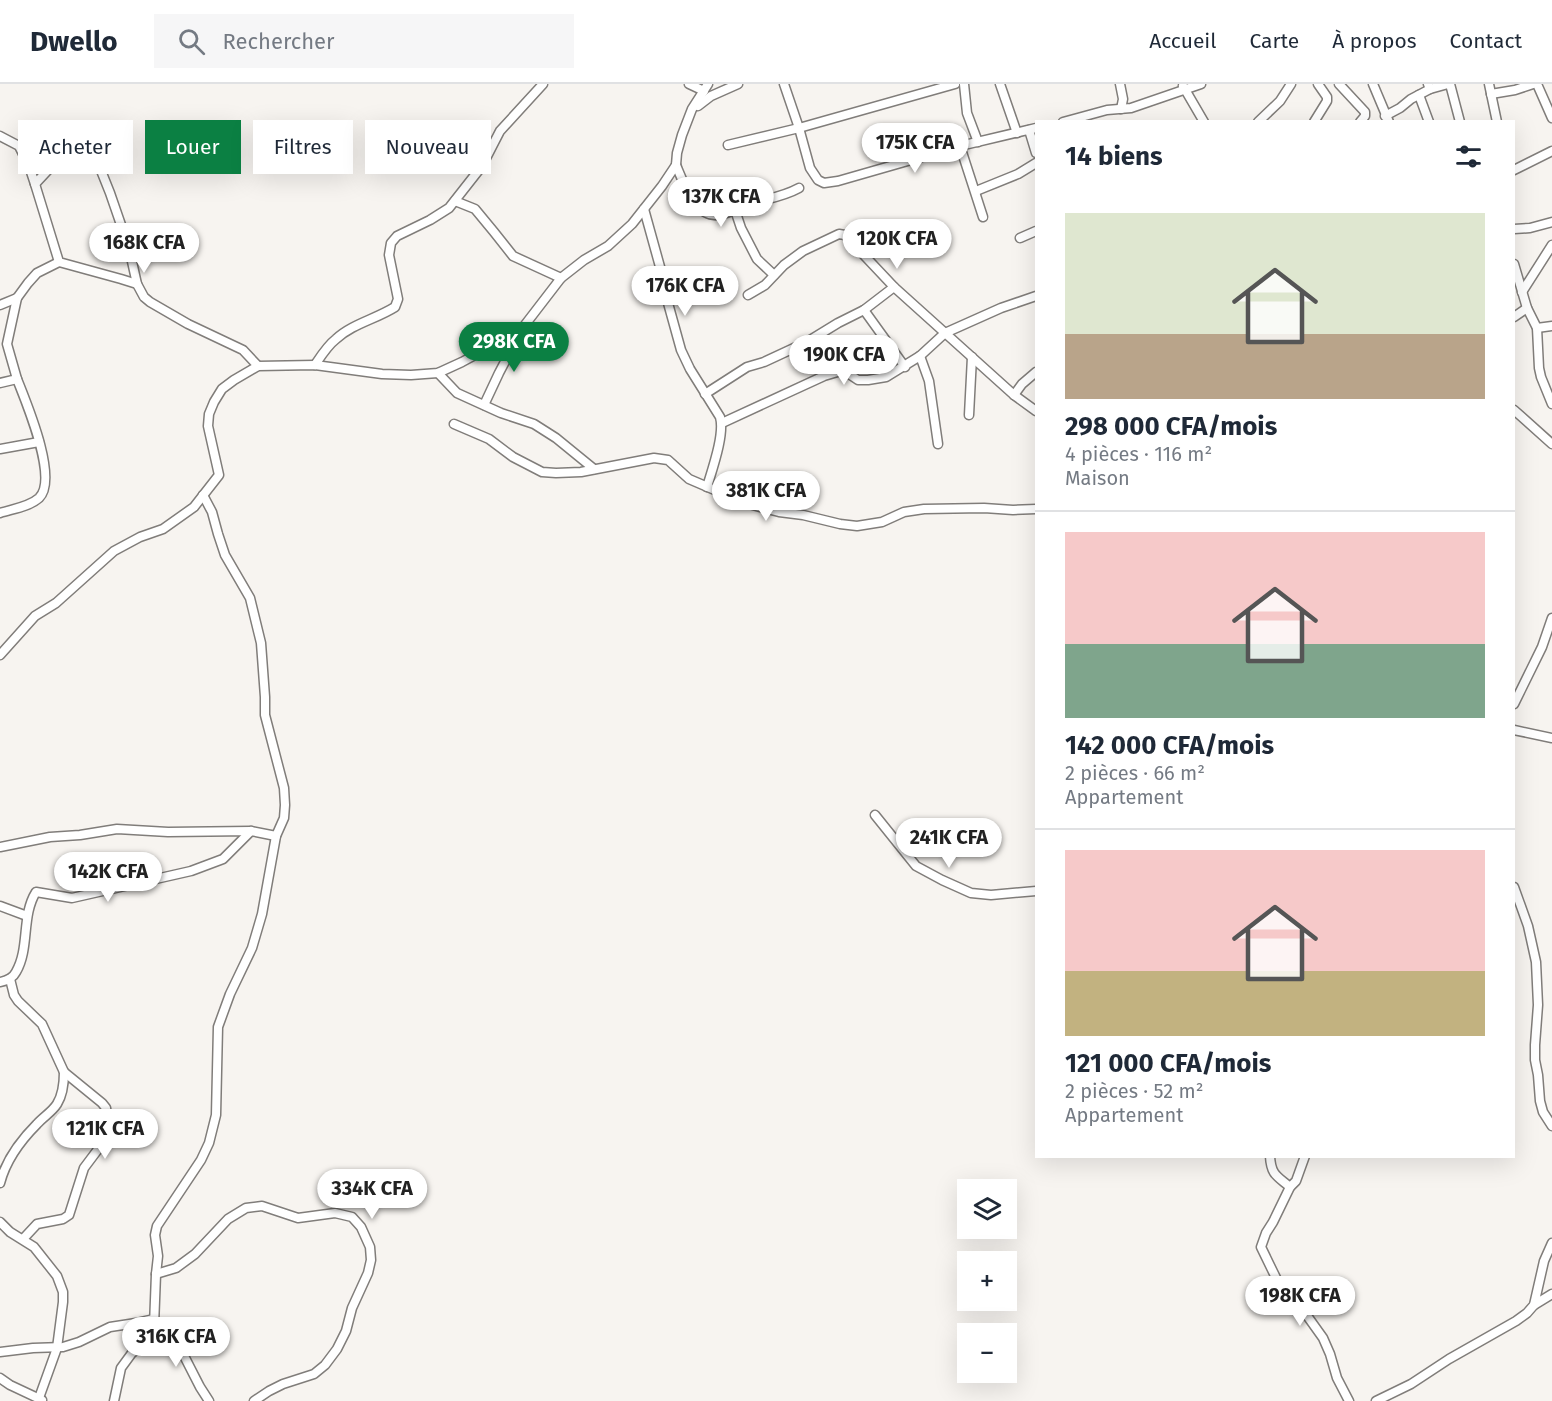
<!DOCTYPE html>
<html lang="fr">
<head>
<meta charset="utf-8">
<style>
  body { margin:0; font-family:"Fira Sans",sans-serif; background:#f6f6f7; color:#1f2937; height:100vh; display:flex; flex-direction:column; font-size:22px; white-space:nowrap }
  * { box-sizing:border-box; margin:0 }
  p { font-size:20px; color:#747a83 }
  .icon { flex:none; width:33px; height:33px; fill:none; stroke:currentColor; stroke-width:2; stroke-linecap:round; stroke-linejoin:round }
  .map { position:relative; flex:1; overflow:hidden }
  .drawer { position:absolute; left:1035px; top:36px; width:480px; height:1038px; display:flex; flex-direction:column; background:#fff; border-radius:0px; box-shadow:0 6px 24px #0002 }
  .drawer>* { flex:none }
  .top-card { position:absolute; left:18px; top:36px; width:570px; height:54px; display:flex; gap:12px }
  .fabs { position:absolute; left:957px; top:1095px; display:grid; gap:12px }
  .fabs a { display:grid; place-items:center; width:60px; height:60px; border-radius:0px; background:#fff; box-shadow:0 6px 24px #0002; font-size:30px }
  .price { position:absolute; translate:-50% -51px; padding:0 14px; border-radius:21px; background:#fff; color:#222; font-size:20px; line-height:39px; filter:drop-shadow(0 2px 3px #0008) }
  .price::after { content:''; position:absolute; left:50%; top:36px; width:18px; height:14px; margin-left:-9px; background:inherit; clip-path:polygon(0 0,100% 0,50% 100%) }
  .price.on { background:#0b8043; color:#fff }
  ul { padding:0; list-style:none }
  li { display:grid; align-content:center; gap:12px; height:318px; padding:0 30px }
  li+li { border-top:2px solid #e0e1e3 }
  li span { display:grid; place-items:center; height:186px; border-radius:0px; color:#555 }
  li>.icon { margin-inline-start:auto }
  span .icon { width:108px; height:108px; fill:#fffc; stroke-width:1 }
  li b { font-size:26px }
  h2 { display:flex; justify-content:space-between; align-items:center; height:72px; padding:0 30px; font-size:26px }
  .chip { padding:0 21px; border-radius:0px; background:#fff; box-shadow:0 6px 24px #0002; font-size:21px; line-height:54px }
  .chip.on { background:#0b8043; color:#fff }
  header { display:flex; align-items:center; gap:36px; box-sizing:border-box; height:84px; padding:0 30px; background:#fff; border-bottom:2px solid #e0e1e3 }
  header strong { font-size:28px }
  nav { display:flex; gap:33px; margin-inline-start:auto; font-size:21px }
  .search { width:420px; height:54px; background:#f6f6f7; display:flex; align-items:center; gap:15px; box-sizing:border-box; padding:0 21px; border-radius:0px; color:#747a83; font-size:22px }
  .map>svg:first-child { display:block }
</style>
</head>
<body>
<header>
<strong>Dwello</strong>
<div class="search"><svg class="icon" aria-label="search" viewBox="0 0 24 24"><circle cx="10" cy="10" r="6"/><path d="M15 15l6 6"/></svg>Rechercher</div>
<nav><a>Accueil</a><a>Carte</a><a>À propos</a><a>Contact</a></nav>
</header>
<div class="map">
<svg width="1552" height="1317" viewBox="0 0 1552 1317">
  <rect width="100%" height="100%" fill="#f7f4f0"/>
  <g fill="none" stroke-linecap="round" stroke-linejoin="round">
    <defs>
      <g id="street">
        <path d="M 689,0 L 704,7"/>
        <path d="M 784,0 L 799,44 L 810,84 L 818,96 L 824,99 L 838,97 L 960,62 L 1036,44"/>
        <path d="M 964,0 L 967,29 L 978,58"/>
        <path d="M 1000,0 L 1017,49"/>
        <path d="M 1120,0 L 1123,15 L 1121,25"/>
        <path d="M 1339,0 L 1365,28 L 1365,32 L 1360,38"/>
        <path d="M 1373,0 L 1389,38"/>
        <path d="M 1428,0 L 1430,5 L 1448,0"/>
        <path d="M 1450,0 L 1460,38"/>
        <path d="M 1489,0 L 1497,38"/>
        <path d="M 1537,0 L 1552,34"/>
        <path d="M 1183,2 L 1204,38"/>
        <path d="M 1491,10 L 1515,6 L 1533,0"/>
        <path d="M 1419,11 L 1429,38"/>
        <path d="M 698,22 L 711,12 L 738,0"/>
        <path d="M 1385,32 L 1400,24 L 1411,15 L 1430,5"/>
        <path d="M 1063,38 L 1107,26 L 1131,24 L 1201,0"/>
        <path d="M 1258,38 L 1280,17 L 1291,0"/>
        <path d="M 1314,38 L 1327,17 L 1327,13 L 1318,0"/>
        <path d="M 1029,46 L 1036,69"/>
        <path d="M 0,52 L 19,62 L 29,82 L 35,100 L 49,85 L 78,75 L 96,74 L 110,109 L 129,164 L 137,200"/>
        <path d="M 728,61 L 799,44 L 955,0"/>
        <path d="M 960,62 L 983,133"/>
        <path d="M 676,81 C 684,100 696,138 723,130 C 732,128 740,123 749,120 C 766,115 783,113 799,104"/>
        <path d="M 1514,86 L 1552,67"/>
        <path d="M 35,100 L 59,178 L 121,195 L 137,200 L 144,213 L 150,218 L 188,240 L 243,266 L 258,282"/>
        <path d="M 976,107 L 1018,90 L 1036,79"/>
        <path d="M 455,117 L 475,125 L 494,148 L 513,172 L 561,194"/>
        <path d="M 644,125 L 662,190 L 668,219 L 681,266 L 690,285 L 720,333 C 725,350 712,386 707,403"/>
        <path d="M 735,126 L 741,144 L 757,175 L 774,191"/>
        <path d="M 1514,145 L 1530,144 L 1552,138"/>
        <path d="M 1020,154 L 1036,147"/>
        <path d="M 1514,180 L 1527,224 L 1537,244 L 1539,284 L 1541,293 L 1552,320"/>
        <path d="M 1522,208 L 1552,161"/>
        <path d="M 748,211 L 765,201 L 784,181 L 803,167 L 839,150 L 845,151 L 894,203 L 1014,311 L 1036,327"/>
        <path d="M 0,221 L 17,214 L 28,199 L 37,189 L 59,178"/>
        <path d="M 864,226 L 905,283"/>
        <path d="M 1514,233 L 1527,224"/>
        <path d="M 1537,244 L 1552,242"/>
        <path d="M 920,272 L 929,297 L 938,360"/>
        <path d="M 315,281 C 321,272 327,262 336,255 C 352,240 376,235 395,223 L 398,215 L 389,171 L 391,159 L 397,152 L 430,136 L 449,124 L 482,82 L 500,47 L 543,0"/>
        <path d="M 438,289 L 457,309 L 501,329 L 534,340 L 556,354 L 594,385"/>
        <path d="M 0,299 L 17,295 L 7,260 L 17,214"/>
        <path d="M 705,310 L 747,283 L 764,278 L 807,258 L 838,239 L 864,226 L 894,203"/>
        <path d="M 1014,311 L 1022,300 L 1036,288"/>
        <path d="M 484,321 L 499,289 L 521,247"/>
        <path d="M 1514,326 L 1552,360"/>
        <path d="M 969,331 L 972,273"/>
        <path d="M 722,339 L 824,292 L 841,287 L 846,288 L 858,296 L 868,296 L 886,293 L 920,272 L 945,249 L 1001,224 L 1036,212"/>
        <path d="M 454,340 L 489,355 L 513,373 L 542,388 L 556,389 L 581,388 L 654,374 L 668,376 L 689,395 L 745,419 L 779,428 L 803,431 L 840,440 L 857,442 L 882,438 L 904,428 L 924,425 L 984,424 L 1013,426 L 1036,425"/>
        <path d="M 0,365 L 39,358"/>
        <path d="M 0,429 C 12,425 29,423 39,414 C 59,395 26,318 17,295"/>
        <path d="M 0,571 L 35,532 L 56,519 L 114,467 L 140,453 L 163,445 L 194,423 L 219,391 L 208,342 L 209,330 L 214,318 L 222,305 L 234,296 L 258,282 L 315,281 L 382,290 L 411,291 L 438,289 L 462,278 L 521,246 L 561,194 L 584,176 L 608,162 L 632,140 L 662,102 L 676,81 L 677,69 L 682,51 L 692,25 L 708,0"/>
        <path d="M 1514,620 L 1542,563 L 1552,534"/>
        <path d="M 1514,646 L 1552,654"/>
        <path d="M 875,731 L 916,782 L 942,796 L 971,809 L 991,811 L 1036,807"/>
        <path d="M 0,763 L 50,753 L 80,751 L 117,745 L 168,748 L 251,747 L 276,752"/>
        <path d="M 1514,803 L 1528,842 L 1536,878 L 1538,921 L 1535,961 L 1535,976 L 1538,991 L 1540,1017 L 1543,1028 L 1552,1042"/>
        <path d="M 0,822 L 27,832"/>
        <path d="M 0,898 C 6,897 13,894 16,888 C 30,864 21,832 36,808 L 72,814 L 191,787 L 223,775 L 251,747"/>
        <path d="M 1270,1072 C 1271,1091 1277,1092 1290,1103"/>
        <path d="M 1305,1072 L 1296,1097 L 1290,1103 L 1273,1138 L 1266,1149 L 1261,1163 L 1277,1196 L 1293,1216 L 1303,1226 L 1323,1254 L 1330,1270 L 1337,1294 L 1349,1317"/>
        <path d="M 0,1099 C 6,1076 20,1057 37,1040 C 43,1033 52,1028 57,1020 C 62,1012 64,998 64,988 L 42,940 L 18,917 L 14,911 L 10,895"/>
        <path d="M 0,1138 L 10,1148 L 34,1163 L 57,1192 L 63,1208 L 63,1218 L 57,1264 L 39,1314"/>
        <path d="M 23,1155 L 37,1140 L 63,1135 L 69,1131 L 84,1084 L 102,1060 L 105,1050 L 107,1031 L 106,1024 L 102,1019 L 64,988"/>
        <path d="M 156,1190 L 176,1184 L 195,1170 L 228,1135 L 246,1124 L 262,1122 L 298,1134 L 335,1129 L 352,1133 L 361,1143 L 370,1163 L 371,1176 L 368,1189 L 352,1224 L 346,1247 L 337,1265 L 325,1281 L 314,1290 L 283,1300 L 269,1307 L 254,1317"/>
        <path d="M 1534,1221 L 1552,1210"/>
        <path d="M 154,1242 L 170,1251 L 178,1260 L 200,1303 L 209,1317"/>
        <path d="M 0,1268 L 33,1264 L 63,1263 L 79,1258 L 110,1243 L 136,1239 L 154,1235"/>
        <path d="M 0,1294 L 10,1301 L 42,1316"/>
        <path d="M 114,1317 L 121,1284 L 132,1269 L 148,1257 L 154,1242 L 156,1190 L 158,1172 L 155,1151 L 157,1142 L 201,1076 L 209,1059 L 216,1031 L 218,943 L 230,910 L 252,864 L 262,830 L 276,752 L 284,734 L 285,721 L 284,704 L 265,631 L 265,613 L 261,559 L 250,514 L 225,471 L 218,450 L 212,428 L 203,411"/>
        <path d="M 1376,1317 L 1411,1300 L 1449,1275 L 1516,1237 L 1527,1229 L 1534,1221 L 1544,1177 L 1552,1159"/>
      </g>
    </defs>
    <use href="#street" stroke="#807d7a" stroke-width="11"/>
    <use href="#street" stroke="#fff" stroke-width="8"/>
  </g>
</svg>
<div class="fabs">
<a><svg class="icon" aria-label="layers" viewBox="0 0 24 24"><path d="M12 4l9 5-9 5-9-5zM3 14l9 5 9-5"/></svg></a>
<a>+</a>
<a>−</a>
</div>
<b class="price" style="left:915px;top:90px">175K CFA</b>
<b class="price" style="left:721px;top:144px">137K CFA</b>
<b class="price" style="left:897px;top:186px">120K CFA</b>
<b class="price" style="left:144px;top:190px">168K CFA</b>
<b class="price" style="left:685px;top:233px">176K CFA</b>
<b class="price on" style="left:514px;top:289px">298K CFA</b>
<b class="price" style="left:844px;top:302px">190K CFA</b>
<b class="price" style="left:766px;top:438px">381K CFA</b>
<b class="price" style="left:949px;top:785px">241K CFA</b>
<b class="price" style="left:108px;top:819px">142K CFA</b>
<b class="price" style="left:105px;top:1076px">121K CFA</b>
<b class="price" style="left:372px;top:1136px">334K CFA</b>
<b class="price" style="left:1300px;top:1243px">198K CFA</b>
<b class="price" style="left:176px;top:1284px">316K CFA</b>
<div class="top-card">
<a class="chip">Acheter</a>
<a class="chip on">Louer</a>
<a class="chip">Filtres</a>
<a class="chip">Nouveau</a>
</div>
<section class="drawer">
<h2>14 biens<svg class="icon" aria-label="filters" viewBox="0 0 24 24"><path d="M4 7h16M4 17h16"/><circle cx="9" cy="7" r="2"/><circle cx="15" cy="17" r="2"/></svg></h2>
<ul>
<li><span style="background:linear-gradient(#dfe7d0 65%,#b9a48a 0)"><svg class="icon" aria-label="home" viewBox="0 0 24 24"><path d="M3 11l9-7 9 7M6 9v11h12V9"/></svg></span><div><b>298 000 CFA/mois</b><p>4 pièces · 116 m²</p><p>Maison</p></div></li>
<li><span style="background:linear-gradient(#f6c9c9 60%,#7fa58c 0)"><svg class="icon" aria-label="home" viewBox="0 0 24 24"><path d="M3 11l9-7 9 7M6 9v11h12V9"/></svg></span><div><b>142 000 CFA/mois</b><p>2 pièces · 66 m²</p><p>Appartement</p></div></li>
<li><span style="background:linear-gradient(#f6c9c9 65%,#c2b280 0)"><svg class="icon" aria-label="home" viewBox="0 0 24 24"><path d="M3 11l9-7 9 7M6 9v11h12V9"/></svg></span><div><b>121 000 CFA/mois</b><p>2 pièces · 52 m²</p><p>Appartement</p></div></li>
</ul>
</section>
</div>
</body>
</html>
